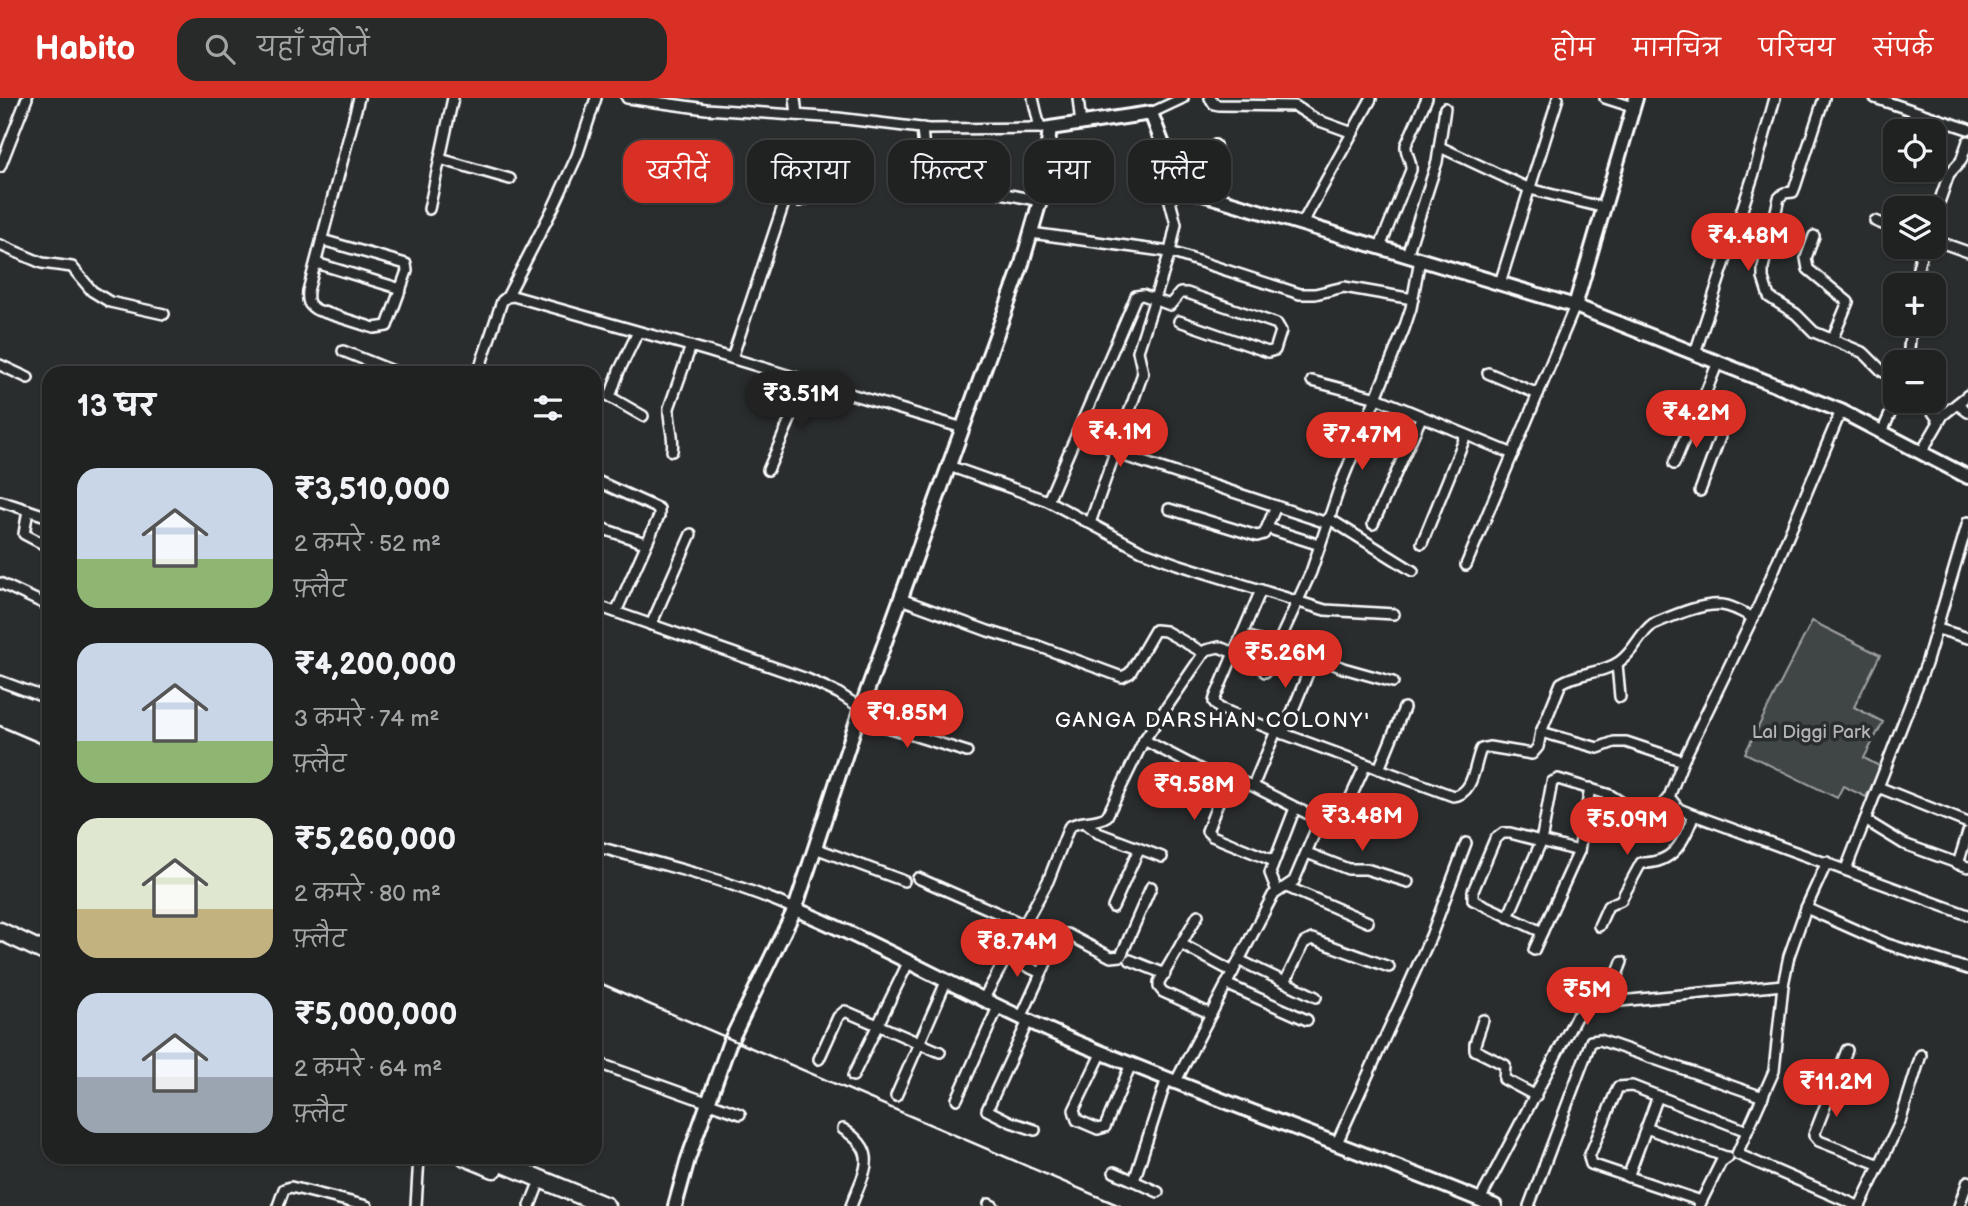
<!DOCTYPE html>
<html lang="hi">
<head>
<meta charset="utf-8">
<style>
  body { margin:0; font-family:"Balsamiq Sans","Playpen Sans Deva",sans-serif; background:#282a2a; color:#f1f3f6; height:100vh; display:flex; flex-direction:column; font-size:26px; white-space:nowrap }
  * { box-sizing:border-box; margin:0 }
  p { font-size:23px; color:#a2a4a5 }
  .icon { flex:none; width:38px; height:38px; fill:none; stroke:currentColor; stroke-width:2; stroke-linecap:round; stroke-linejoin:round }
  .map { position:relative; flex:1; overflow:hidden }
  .panel { position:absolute; left:42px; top:268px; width:560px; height:798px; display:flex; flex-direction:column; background:#202222; border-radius:21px; box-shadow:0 2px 5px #0004,0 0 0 2px #3d3f40 }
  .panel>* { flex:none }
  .hud { position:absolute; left:623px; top:42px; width:665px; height:63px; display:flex; gap:14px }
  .tools { position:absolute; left:1883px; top:21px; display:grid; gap:14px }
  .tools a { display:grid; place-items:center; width:63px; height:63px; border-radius:14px; background:#202222; box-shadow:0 2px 5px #0004,0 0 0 2px #3d3f40; font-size:35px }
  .price { position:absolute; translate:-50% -60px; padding:0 16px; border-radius:24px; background:#d93025; color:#fff; font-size:23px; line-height:46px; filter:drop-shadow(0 2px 4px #0008) }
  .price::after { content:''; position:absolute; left:50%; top:42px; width:21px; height:16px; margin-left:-10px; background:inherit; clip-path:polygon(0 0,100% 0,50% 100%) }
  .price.on { background:#222; color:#fff }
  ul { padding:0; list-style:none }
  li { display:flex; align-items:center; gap:21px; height:175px; padding:0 35px }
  li span { display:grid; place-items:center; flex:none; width:196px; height:140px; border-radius:21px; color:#555 }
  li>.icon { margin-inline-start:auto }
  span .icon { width:84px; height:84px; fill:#fffc; stroke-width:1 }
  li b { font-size:30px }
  h2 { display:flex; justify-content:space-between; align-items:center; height:84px; padding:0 35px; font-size:30px }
  .tag { padding:0 24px; border-radius:21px; background:#202222; box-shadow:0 2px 5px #0004,0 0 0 2px #3d3f40; font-size:24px; line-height:63px }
  .tag.on { background:#d93025; color:#fff }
  header { display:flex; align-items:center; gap:42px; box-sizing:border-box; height:98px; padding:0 35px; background:#d93025; color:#fff }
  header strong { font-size:33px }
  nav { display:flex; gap:38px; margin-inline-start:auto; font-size:24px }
  .search { width:490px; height:63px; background:#282a2a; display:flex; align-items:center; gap:18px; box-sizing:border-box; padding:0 24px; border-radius:21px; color:#a2a4a5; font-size:26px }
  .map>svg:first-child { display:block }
</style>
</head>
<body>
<header>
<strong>Habito</strong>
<div class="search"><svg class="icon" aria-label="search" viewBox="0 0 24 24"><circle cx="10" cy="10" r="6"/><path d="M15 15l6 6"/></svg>यहाँ खोजें</div>
<nav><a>होम</a><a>मानचित्र</a><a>परिचय</a><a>संपर्क</a></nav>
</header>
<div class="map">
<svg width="1968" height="1108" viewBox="0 0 1968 1108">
  <rect width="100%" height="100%" fill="#2a2d2e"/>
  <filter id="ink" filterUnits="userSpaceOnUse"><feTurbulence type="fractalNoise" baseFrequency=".0143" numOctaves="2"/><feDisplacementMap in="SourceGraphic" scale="14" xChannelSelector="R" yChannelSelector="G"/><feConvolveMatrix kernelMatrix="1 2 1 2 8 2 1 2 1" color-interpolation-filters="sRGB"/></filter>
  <g filter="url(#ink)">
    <path fill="#414445" stroke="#a0a2a2" stroke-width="2" d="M 1812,523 L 1880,557 L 1854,609 L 1883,624 L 1864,660 L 1881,669 L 1866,699 L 1843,688 L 1837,700 L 1745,655 Z"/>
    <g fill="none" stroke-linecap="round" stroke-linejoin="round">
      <defs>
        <g id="street">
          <path d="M 627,0 L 706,11 L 838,20 L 929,31 L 1050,30"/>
          <path d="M 795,0 L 797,17"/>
          <path d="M 1033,0 L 1040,30"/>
          <path d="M 1078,0 L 1081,27"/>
          <path d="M 1210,0 L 1214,6 L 1219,7 L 1295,8 L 1317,22 L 1353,35"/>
          <path d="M 1605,0 L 1633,9"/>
          <path d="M 1824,0 L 1795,89 L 1793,94 L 1784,95 L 1779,100 L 1763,170 L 1763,180 L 1769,199 L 1796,216 L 1814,234 L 1864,255 L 1882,273 L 1895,280"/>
          <path d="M 1875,0 L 1968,31"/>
          <path d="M 1151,15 L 1183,0"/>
          <path d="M 922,30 L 924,52 L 961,84 L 971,89 L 1040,103"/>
          <path d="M 1215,47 L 1222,75 L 1217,100"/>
          <path d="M 1440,49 L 1530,91 L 1605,110"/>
          <path d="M 440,61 L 510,81"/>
          <path d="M 0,69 L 27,0"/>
          <path d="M 786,99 L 799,103 L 821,96"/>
          <path d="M 429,111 L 453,0"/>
          <path d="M 1934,119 L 1949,76 L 1961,63 L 1968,43"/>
          <path d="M 1875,123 L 1895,131"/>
          <path d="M 1302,126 L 1371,1"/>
          <path d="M 1031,135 L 1170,154 L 1300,196 L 1315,196 L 1344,189 L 1413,201"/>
          <path d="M 1814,138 L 1806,160 L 1808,171 L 1848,204 L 1832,242"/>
          <path d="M 322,142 L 406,166 L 407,173 L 387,228 L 374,230 L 317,212 C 308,207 307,203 308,193 L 359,0"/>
          <path d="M 1934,142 L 1968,154"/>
          <path d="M 0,147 L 42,165 L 72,169 L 92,193 L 110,204 L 164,216"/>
          <path d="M 1380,149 L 1411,72 C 1412,62 1405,56 1406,47 L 1427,0"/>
          <path d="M 1407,157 L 1437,64 L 1445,10"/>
          <path d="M 316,165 L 401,191"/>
          <path d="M 1500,185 L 1558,0"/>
          <path d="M 1914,187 L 1923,149"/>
          <path d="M 507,199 L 553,110 L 577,58 L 596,0"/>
          <path d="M 638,234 L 619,273 L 610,299 L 643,318"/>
          <path d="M 343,253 L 398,275"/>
          <path d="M 1695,255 L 1755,72 L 1775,0"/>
          <path d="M 732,260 L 786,99 L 765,67"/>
          <path d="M 1908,264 L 1911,226"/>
          <path d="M 0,267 L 28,280"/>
          <path d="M 478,275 L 502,203 L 507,199 L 513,198 L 704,252 L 963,330"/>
          <path d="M 1488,275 L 1538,296"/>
          <path d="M 1312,283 L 1377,300 L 1513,356"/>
          <path d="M 1925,303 L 1939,323"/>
          <path d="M 1957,306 L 1968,314"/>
          <path d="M 1841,313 L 1760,505 L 1683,663 L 1669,699 L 1679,711 L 1694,717 L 1968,817"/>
          <path d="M 1079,332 L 1097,340 L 1115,355 L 1327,425"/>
          <path d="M 1882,334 L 1896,303"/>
          <path d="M 672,353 C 675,338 668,325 669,310 L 691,248"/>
          <path d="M 1921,355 L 1943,317 L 1968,297"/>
          <path d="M 1674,366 L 1686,337 L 1696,324"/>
          <path d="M 949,368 L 1048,403 L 1142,453 L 1177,466 L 1325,512 L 1394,516"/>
          <path d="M 768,372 L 807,283"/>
          <path d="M 595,382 L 659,411 L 659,418 L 616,514"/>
          <path d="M 1700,393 L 1720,339 L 1717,334 L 1698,326 L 1695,321 L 1718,264"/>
          <path d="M 0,403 L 49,419"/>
          <path d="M 1048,403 L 1136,198 L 1143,197 L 1170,207 L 1180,195 L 1187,195 L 1277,226 L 1281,233 L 1275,252 L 1268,254 L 1179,223"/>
          <path d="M 1169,411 L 1257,438 L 1264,436 L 1276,408"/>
          <path d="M 28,412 L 24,436 L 49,449"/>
          <path d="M 1328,420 L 1413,473"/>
          <path d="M 1090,425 L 1143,275 L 1138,253 L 1170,154 L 1176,126 L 1170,103 L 1178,82"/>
          <path d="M 1373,426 L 1421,320"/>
          <path d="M 595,428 L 645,445"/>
          <path d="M 1267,430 L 1320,447"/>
          <path d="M 1422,445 L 1466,337"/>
          <path d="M 1466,467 L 1575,208"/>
          <path d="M 0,485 L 49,508"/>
          <path d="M 901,501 L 988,533 L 1038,548 L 1122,579 L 1130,575 L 1155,532 L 1165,533 L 1204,555"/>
          <path d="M 595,507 L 807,581 L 838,595 L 861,610"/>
          <path d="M 651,527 L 691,436"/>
          <path d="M 1938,531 L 1968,540"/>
          <path d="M 1242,536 L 1276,550"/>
          <path d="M 1279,543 L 1343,570 L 1393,584"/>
          <path d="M 1234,555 L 1215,600 L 1214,604 L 1219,610 L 1276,633 L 1453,698 C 1474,696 1474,667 1481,651 L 1489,649 L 1532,656 L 1538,649 L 1541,634"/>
          <path d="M 1617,566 L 1620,599"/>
          <path d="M 1265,574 L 1311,474 L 1340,388 L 1404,231 L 1411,210 L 1420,161"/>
          <path d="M 0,583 L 49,601"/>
          <path d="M 858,620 L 967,654"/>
          <path d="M 1283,636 L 1315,558"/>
          <path d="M 1144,642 L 1207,675"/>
          <path d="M 1683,663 L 1626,644 L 1614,644 L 1598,650 L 1541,634 L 1561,585 C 1578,574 1602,576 1619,564 C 1634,554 1639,536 1653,526 C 1673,518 1701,505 1722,507 C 1733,508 1744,515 1753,520"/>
          <path d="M 1379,671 L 1404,610"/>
          <path d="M 1253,688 L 1233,681 L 1227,682 L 1207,733 L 1212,738 L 1274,763"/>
          <path d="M 1878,689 L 1968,725"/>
          <path d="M 1320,722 L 1330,727 L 1338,727 L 1366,666"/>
          <path d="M 1865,722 L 1904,746 L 1968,769"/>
          <path d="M 1085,725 L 1098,735 L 1162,759"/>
          <path d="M 595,748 C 663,767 730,782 795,811"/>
          <path d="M 815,750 L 904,783"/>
          <path d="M 1307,755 L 1348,771 L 1366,771 L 1408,784"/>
          <path d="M 1827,764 L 1806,810 L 1789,858 L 1783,887 L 1774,973 L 1737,1056 L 1858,1108"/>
          <path d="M 1958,766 L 1968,734"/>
          <path d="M 1846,771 L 1926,566 L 1968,424"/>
          <path d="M 918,780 L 1025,827"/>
          <path d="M 1287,789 L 1368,824"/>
          <path d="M 1277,793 L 1270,775 L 1295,710"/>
          <path d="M 1113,809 L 1139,751"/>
          <path d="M 1806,810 L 1887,846 L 1968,871"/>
          <path d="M 1198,817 L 1159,884 L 1159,889 L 1163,894 L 1211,916"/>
          <path d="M 1508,819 L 1541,744 L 1552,684 L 1558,681 L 1610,697 L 1646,720 L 1653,718 L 1669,699"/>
          <path d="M 1599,828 L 1608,808 L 1621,802 L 1641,765 C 1674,766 1683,744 1694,717"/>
          <path d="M 1542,834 L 1473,802 L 1473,793 L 1495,741 L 1503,735 L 1510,735 L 1579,753"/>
          <path d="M 1181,846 L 1233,874"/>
          <path d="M 1534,852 L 1579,753 L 1590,690"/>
          <path d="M 1007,859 L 1041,875"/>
          <path d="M 1130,862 L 1165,876"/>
          <path d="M 1239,862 L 1316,899"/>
          <path d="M 1285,884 L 1304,845 L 1312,841 L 1389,869"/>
          <path d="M 1226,886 L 1307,922"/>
          <path d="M 983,902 L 1048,783 L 1069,729 C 1080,721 1095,726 1107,718 L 1144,642 L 1206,552 L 1219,549 L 1234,555 L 1261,492"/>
          <path d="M 1607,903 L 1622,864"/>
          <path d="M 1021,920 L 1059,836 L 1067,836 L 1111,859 L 1121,858 L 1151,789"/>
          <path d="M 1483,922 L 1475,946 L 1475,952 L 1505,967 L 1504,981 L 1536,998"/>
          <path d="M 1028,923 L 987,1012 L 1011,1024 L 1035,1032"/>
          <path d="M 1847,952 L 1814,1037 L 1819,1043 L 1880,1067"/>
          <path d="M 1102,954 L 1074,1012 L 1077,1022 L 1098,1031 L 1105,1029 L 1131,966"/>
          <path d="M 819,961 L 838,919 L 845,913 L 940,954"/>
          <path d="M 595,964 L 740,1016"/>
          <path d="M 853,978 L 908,865"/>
          <path d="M 1176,983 L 1273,797 L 1294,783 L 1320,722 L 1253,688 L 1276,633"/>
          <path d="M 896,998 L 946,884"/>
          <path d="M 957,1001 L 998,909"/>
          <path d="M 1646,1030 L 1726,1059"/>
          <path d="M 843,1031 C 881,1055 864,1073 851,1108"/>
          <path d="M 1336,1047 L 1431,838 L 1466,745"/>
          <path d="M 1114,1074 L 1134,1083"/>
          <path d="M 1628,1079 L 1658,998"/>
          <path d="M 1158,1094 L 1134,1083 L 1167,980"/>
          <path d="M 1480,1102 L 1576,919 L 1590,906 L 1783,887"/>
          <path d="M 1701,1103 L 1591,1066 L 1589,1059 L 1618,989 L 1632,988 L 1747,1033"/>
          <path d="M 989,1106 L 993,1108"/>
          <path d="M 278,1108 L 284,1091 L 291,1089 L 367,1108"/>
          <path d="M 416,1108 L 419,1059"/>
          <path d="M 530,1108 L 537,1090"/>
          <path d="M 1529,1108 L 1591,943 L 1600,942 L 1763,999"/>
          <path d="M 1699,1108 L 1721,1064 L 1728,1059"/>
          <path d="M 1860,1108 L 1900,1024 L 1921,957"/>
          <path d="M 1959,1108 L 1968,1083"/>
        </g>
        <g id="secondary">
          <path d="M 1575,208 L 1636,0"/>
          <path d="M 795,811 C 887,849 973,900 1064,939 C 1206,999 1352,1049 1495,1108"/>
          <path d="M 675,1108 L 688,1061 L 729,946 L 795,811 L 861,610 L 1021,169 L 1042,96 L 1050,30 L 1151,15 L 1174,76 L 1184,88 L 1199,95 L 1575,208 L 1841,313 L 1968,379"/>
        </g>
        <g id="highway">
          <path d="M 0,833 L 49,856"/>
          <path d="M 465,1059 L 494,1071"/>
          <path d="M 487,1059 L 606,1108"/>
        </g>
      </defs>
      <use href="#street" stroke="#fff" stroke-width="14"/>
      <use href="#secondary" stroke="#fff" stroke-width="18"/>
      <use href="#highway" stroke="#fff" stroke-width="21"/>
      <use href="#street" stroke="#2a2d2e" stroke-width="9"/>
      <use href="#secondary" stroke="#2a2d2e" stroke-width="12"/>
      <use href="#highway" stroke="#2a2d2e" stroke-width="16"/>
      <g stroke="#fff" stroke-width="2.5">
        <path d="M 0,628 L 49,649"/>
        <path d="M 595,883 L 1120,1108"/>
      </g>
    </g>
  </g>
  <g text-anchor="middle" stroke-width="7" stroke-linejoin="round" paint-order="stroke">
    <g font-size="19" fill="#b3b4b5" stroke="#2a2d2e">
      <text x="1811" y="640">Lal Diggi Park</text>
    </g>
    <g font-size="21" letter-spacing="2" fill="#fff" stroke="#2a2d2e">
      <text x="1213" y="629">GANGA DARSHAN COLONY'</text>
    </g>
  </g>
</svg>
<div class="tools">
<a><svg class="icon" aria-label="locate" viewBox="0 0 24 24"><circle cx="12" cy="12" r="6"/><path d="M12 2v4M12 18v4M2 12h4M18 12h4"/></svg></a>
<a><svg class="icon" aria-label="layers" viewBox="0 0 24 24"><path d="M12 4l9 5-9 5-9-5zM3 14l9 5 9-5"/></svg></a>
<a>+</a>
<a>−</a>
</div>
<b class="price" style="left:1748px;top:175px">₹4.48M</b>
<b class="price on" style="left:801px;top:333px">₹3.51M</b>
<b class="price" style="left:1696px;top:352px">₹4.2M</b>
<b class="price" style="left:1120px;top:371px">₹4.1M</b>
<b class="price" style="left:1362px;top:374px">₹7.47M</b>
<b class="price" style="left:1285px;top:592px">₹5.26M</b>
<b class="price" style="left:907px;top:652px">₹9.85M</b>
<b class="price" style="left:1194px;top:724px">₹9.58M</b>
<b class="price" style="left:1362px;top:755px">₹3.48M</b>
<b class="price" style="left:1627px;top:759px">₹5.09M</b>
<b class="price" style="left:1017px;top:881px">₹8.74M</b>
<b class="price" style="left:1587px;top:929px">₹5M</b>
<b class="price" style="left:1836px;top:1021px">₹11.2M</b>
<div class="hud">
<a class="tag on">खरीदें</a>
<a class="tag">किराया</a>
<a class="tag">फ़िल्टर</a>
<a class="tag">नया</a>
<a class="tag">फ़्लैट</a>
</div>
<section class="panel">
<h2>13 घर<svg class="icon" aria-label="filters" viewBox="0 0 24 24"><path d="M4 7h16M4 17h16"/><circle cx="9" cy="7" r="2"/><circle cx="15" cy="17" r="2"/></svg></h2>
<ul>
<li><span style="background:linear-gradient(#c9d6e8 65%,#8fb573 0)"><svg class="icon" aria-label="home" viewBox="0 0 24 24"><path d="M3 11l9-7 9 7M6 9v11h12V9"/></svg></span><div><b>₹3,510,000</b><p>2 कमरे · 52 m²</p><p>फ़्लैट</p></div></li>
<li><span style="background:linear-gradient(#c9d6e8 70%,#8fb573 0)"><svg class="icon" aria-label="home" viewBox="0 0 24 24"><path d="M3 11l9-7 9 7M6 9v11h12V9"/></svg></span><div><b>₹4,200,000</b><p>3 कमरे · 74 m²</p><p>फ़्लैट</p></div></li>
<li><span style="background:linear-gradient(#dfe7d0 65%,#c2b280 0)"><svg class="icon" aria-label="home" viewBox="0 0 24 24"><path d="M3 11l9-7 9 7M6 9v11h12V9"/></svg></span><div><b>₹5,260,000</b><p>2 कमरे · 80 m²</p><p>फ़्लैट</p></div></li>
<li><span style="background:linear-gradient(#c9d6e8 60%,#9aa5b1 0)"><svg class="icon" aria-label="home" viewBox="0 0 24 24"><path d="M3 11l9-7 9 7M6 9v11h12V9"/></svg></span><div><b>₹5,000,000</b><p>2 कमरे · 64 m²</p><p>फ़्लैट</p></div></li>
</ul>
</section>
</div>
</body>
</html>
